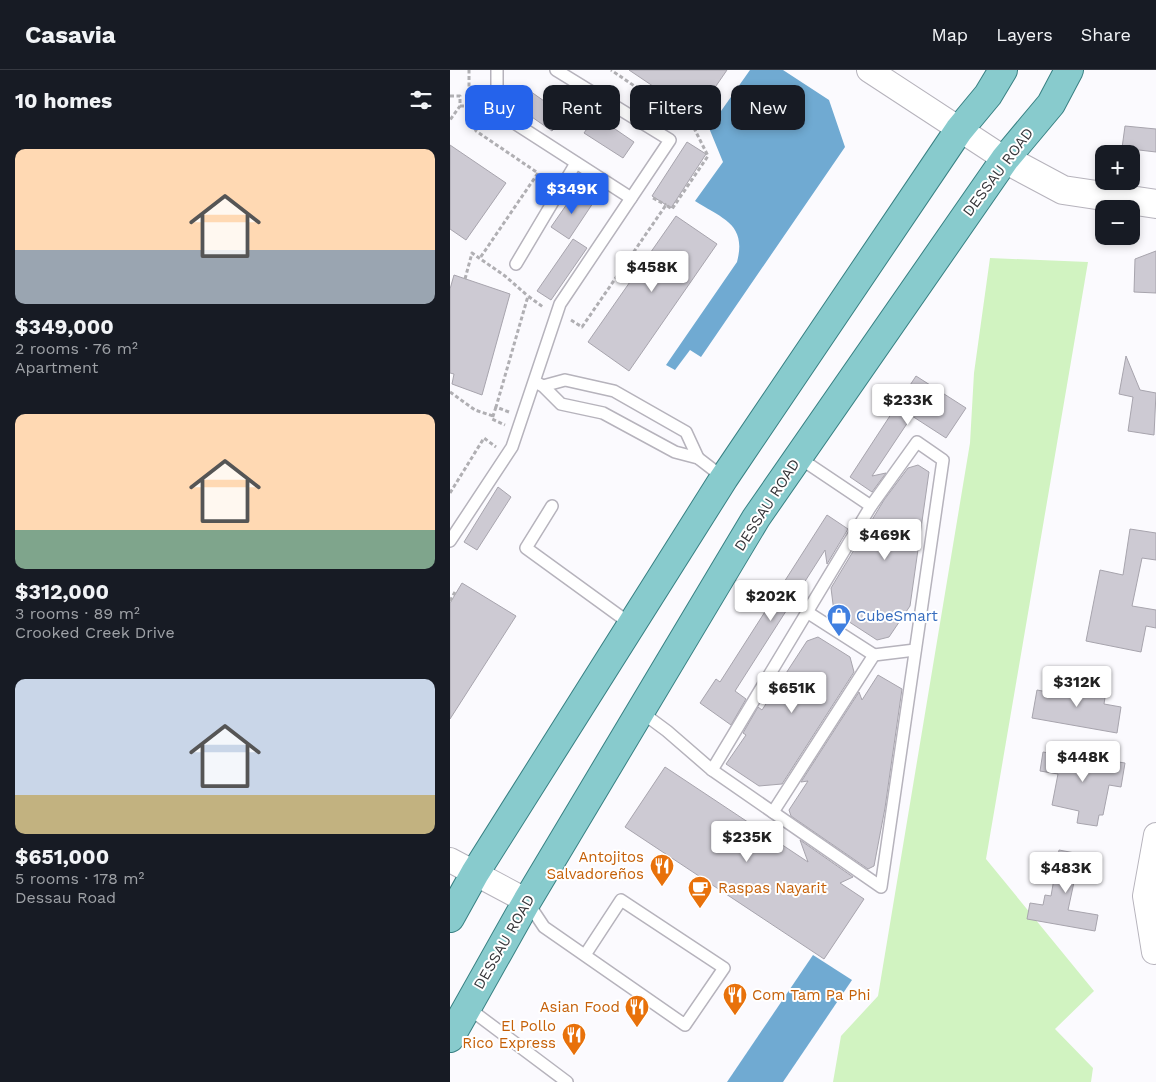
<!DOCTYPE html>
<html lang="en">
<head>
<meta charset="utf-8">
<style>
  body { margin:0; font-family:"Work Sans",sans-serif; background:#20242c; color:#f1f3f6; height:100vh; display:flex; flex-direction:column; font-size:19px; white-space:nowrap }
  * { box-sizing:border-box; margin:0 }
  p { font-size:16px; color:#9ea1a6 }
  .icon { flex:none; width:28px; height:28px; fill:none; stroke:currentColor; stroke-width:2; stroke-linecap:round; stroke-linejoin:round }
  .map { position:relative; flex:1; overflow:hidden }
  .drawer { display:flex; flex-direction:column; background:#171b24; width:450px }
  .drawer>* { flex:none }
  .top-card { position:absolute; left:15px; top:15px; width:475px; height:45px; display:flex; gap:10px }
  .tools { position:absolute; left:645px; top:75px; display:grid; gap:10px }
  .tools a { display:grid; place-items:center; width:45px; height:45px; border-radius:10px; background:#171b24; box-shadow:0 2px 8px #0003; font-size:25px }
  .price { position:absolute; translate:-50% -42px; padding:0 11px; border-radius:5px; background:#fff; color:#222; font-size:16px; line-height:32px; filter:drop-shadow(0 1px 2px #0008) }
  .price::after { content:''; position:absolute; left:50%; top:30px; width:15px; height:11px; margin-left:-8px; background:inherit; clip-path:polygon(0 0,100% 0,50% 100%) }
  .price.active { background:#2563eb; color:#fff }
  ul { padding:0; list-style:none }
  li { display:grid; align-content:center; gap:10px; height:265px; padding:0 15px }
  li span { display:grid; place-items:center; height:155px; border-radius:10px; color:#555 }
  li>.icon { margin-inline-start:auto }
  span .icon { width:90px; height:90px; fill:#fffc; stroke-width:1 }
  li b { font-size:21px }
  h2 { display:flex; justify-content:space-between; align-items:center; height:60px; padding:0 15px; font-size:21px }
  .tag { padding:0 18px; border-radius:10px; background:#171b24; box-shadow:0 2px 8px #0003; font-size:18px; line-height:45px }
  .tag.active { background:#2563eb; color:#fff }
  header { display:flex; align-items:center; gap:30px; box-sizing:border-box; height:70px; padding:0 25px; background:#171b24; border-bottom:1px solid #363941 }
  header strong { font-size:24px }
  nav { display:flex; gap:28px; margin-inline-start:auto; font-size:18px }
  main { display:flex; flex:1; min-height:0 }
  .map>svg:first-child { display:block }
</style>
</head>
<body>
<header>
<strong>Casavia</strong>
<nav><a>Map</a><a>Layers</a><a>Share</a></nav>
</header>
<main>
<section class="drawer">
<h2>10 homes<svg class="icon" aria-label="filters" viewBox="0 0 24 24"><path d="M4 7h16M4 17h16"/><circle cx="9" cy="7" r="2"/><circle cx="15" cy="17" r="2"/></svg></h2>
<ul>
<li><span style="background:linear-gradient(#ffd9b3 65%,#9aa5b1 0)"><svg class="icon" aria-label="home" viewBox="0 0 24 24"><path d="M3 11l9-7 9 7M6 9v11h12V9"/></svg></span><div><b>$349,000</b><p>2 rooms · 76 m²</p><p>Apartment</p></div></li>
<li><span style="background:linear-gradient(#ffd9b3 75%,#7fa58c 0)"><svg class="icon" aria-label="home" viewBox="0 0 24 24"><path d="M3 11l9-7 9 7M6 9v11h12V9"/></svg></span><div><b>$312,000</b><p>3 rooms · 89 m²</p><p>Crooked Creek Drive</p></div></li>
<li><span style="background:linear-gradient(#c9d6e8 75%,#c2b280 0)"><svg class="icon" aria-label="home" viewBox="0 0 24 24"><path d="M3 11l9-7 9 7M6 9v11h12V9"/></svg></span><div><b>$651,000</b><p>5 rooms · 178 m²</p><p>Dessau Road</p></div></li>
</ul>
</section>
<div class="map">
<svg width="706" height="1012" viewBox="0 0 706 1012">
  <rect width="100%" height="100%" fill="#fbfafe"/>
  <path fill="#d1f3c1" d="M 540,188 L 638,192 L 536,789 L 644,921 L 605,959 L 643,998 L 641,1012 L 383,1012 L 391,966 L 428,926 L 520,373 L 524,303 Z"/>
  <g fill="#70aad2">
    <path d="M 300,0 L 333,0 L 379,30 L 395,77 L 251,287 L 240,280 L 225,300 L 216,295 L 287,192 C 297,154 273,149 245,131 L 273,92 L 259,58 Z"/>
    <path d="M 363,885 L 402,910 L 333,1012 L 277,1012 Z"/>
  </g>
  <g fill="#cdcad3" stroke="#a7a4ad">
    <path d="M 179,0 L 277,0 L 246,45 Z"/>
    <path d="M 77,19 L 114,45 L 102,61 L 66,36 Z"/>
    <path d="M 146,46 L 184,72 L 173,88 L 134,63 Z"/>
    <path d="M 675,56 L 706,59 L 706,82 L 672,78 Z"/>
    <path d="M 237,72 L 256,84 L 221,138 L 202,126 Z"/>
    <path d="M 0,75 L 56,113 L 16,170 L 0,159 Z"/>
    <path d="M 126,121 L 143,133 L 119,169 L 101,157 Z"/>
    <path d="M 226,146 L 267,174 L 179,301 L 138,272 Z"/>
    <path d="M 123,169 L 137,178 L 101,230 L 87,221 Z"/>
    <path d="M 706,181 L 706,223 L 684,222 L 685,189 Z"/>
    <path d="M 4,205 L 60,224 L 32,325 L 2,314 L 4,304 L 0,303 L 0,219 Z"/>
    <path d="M 676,286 L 690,320 L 706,323 L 704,365 L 678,361 L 683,327 L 669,324 Z"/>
    <path d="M 466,306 L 516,338 L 496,368 L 462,346 L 422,406 L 436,403 L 422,422 L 400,407 Z"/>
    <path d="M 468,395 L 479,402 L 460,536 L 439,567 L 427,570 L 384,542 L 381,518 L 434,430 L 458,398 Z"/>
    <path d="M 48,417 L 61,427 L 27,480 L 14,472 Z"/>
    <path d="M 377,445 L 398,459 L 377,494 L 375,480 L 285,621 L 296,629 L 281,655 L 250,633 L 266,609 L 270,612 Z"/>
    <path d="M 680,459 L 706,463 L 706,490 L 692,488 L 682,536 L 706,540 L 706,558 L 696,556 L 691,582 L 636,571 L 650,500 L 673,505 Z"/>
    <path d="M 12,513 L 66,546 L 0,649 L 0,533 Z"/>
    <path d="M 368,567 L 400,587 L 404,602 L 332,714 L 309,716 L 276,694 L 296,665 L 293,663 L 308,637 L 312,640 L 357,571 Z"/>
    <path d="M 428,605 L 452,619 L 435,738 L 424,796 L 418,799 L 341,746 L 339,740 L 358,711 L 351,712 L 409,622 L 412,630 Z"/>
    <path d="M 620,615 L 656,621 L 654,634 L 671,637 L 667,663 L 582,648 L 587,620 L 603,623 L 604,616 L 619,618 Z"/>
    <path d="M 593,682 L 605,684 L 605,682 L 675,693 L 671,717 L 659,715 L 653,745 L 649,745 L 647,756 L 627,753 L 629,741 L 602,735 L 608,704 L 590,701 Z"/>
    <path d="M 215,697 L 358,792 L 350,770 L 403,807 L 390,813 L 414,829 L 374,889 L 175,757 Z"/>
    <path d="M 609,780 L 646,787 L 642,806 L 626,803 L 618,840 L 648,845 L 645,861 L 577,849 L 580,833 L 593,835 L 595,825 L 601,826 Z"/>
  </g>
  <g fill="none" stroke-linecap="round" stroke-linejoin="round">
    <defs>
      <g id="service">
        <path d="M 47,0 L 47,38 L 66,54 L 181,128"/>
        <path d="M 66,194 L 126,93"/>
        <path d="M 85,312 L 93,316 L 111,334 L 153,343 L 225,382 L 248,388 L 274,408"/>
        <path d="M 93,316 L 115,310 L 164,321 L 236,362 L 248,388"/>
        <path d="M 102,436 L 76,478 L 182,555"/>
        <path d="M 0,471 L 62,377 L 110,234 L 220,70 L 106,0"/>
        <path d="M 424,585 L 465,580"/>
        <path d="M 190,641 L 217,661 L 262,700 L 421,436 L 348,387"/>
        <path d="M 262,700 L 431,817 L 493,390 L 467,372 L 421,436"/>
        <path d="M 323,742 L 424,585 L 357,542"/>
        <path d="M 78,833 L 94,857 L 235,955 L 274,898 L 171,830 L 135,885"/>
        <path d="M 17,937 L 117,1012"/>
      </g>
      <g id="minor">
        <path d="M 419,0 L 555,89"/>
        <path d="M 0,790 L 77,831"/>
        <path d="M 704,882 L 695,826 L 706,765"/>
      </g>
      <path id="tertiary" d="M 555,89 L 613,120 L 706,134"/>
      <g id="primary">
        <path d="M 0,848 L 25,803 L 274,408 L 509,60 L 538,25 L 553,0"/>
        <path d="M 0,968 L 77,831 L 306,448 L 555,89 L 601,34 L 619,0"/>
      </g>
    </defs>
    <use href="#service" stroke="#b6b3bc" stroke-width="14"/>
    <use href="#minor" stroke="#b6b3bc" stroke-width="26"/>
    <use href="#tertiary" stroke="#b6b3bc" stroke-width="30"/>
    <use href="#primary" stroke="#388083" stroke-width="30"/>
    <g stroke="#b0afb3" stroke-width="3" stroke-dasharray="4 2.5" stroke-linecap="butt">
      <path d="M 0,26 L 10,26 L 10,36 L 0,50"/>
      <path d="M 10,36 L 19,36 L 19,45 L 26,61 L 88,103 L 30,188"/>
      <path d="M 19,36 L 19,0"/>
      <path d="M 203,128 L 216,135"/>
      <path d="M 15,209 L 22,183 L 55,206 L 78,226"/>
      <path d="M 121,250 L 132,257 L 216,135 L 222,139 L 258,86 L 243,56 L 161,0"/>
      <path d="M 0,322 L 25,340 L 43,346"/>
      <path d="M 46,337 L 42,349 L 55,355"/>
      <path d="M 59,342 L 46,337 L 78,226 L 93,237"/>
      <path d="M 0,423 L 34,368 L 46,377"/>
      <path d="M 0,531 L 5,522"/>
    </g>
    <use href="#service" stroke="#fff" stroke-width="11"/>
    <use href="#minor" stroke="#fff" stroke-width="24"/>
    <use href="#tertiary" stroke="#fff" stroke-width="28"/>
    <use href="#primary" stroke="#88cbcd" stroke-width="28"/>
  </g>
  <defs>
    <symbol id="shop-pin" viewBox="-11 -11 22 30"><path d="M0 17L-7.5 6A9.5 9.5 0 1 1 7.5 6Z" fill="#3f7fe0" stroke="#fff"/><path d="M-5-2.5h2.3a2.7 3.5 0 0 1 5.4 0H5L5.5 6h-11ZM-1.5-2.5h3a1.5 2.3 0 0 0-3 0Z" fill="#fff"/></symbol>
    <symbol id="restaurant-pin" viewBox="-11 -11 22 30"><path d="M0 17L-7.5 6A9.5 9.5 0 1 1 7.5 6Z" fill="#e8710a" stroke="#fff"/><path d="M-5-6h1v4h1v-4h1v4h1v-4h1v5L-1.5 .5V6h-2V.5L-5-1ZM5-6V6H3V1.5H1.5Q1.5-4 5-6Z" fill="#fff"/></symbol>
    <symbol id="cafe-pin" viewBox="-11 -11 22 30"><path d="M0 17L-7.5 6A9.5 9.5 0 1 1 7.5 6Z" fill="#e8710a" stroke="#fff"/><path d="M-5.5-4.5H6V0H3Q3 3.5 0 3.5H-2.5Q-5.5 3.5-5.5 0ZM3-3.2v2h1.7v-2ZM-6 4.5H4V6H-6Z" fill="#fff"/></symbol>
  </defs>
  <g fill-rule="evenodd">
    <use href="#shop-pin" x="375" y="532" width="28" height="38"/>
    <use href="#restaurant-pin" x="198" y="782" width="28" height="38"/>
    <use href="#cafe-pin" x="236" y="804" width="28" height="38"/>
    <use href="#restaurant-pin" x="271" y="911" width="28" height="38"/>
    <use href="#restaurant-pin" x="173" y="923" width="28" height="38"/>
    <use href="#restaurant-pin" x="110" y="951" width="28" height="38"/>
  </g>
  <g text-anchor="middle" stroke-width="4" stroke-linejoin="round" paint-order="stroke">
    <g font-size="15" fill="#37363a" stroke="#fff">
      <text transform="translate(548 102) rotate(-53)" y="5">DESSAU ROAD</text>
      <text transform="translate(317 435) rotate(-57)" y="5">DESSAU ROAD</text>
      <text transform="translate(54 872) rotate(-60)" y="5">DESSAU ROAD</text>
    </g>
    <g font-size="15" fill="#366cbe" stroke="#fff" text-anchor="start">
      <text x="406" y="551">CubeSmart</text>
    </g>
    <g font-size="15" fill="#c56008" stroke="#fff" text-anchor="end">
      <text x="194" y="792">Antojitos<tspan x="194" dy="17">Salvadoreños</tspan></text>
      <text x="268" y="823" text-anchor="start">Raspas Nayarit</text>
      <text x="302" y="930" text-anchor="start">Com Tam Pa Phi</text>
      <text x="170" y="942">Asian Food</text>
      <text x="106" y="961">El Pollo<tspan x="106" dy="17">Rico Express</tspan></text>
    </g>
  </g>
</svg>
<div class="tools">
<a>+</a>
<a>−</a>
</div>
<b class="price active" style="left:122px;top:145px">$349K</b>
<b class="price" style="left:202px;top:223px">$458K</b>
<b class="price" style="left:458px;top:356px">$233K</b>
<b class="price" style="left:435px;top:491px">$469K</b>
<b class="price" style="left:321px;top:552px">$202K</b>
<b class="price" style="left:627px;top:638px">$312K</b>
<b class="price" style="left:342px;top:644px">$651K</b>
<b class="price" style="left:633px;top:713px">$448K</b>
<b class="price" style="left:297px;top:793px">$235K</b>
<b class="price" style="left:616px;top:824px">$483K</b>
<div class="top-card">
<a class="tag active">Buy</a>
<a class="tag">Rent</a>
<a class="tag">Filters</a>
<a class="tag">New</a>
</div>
</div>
</main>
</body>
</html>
